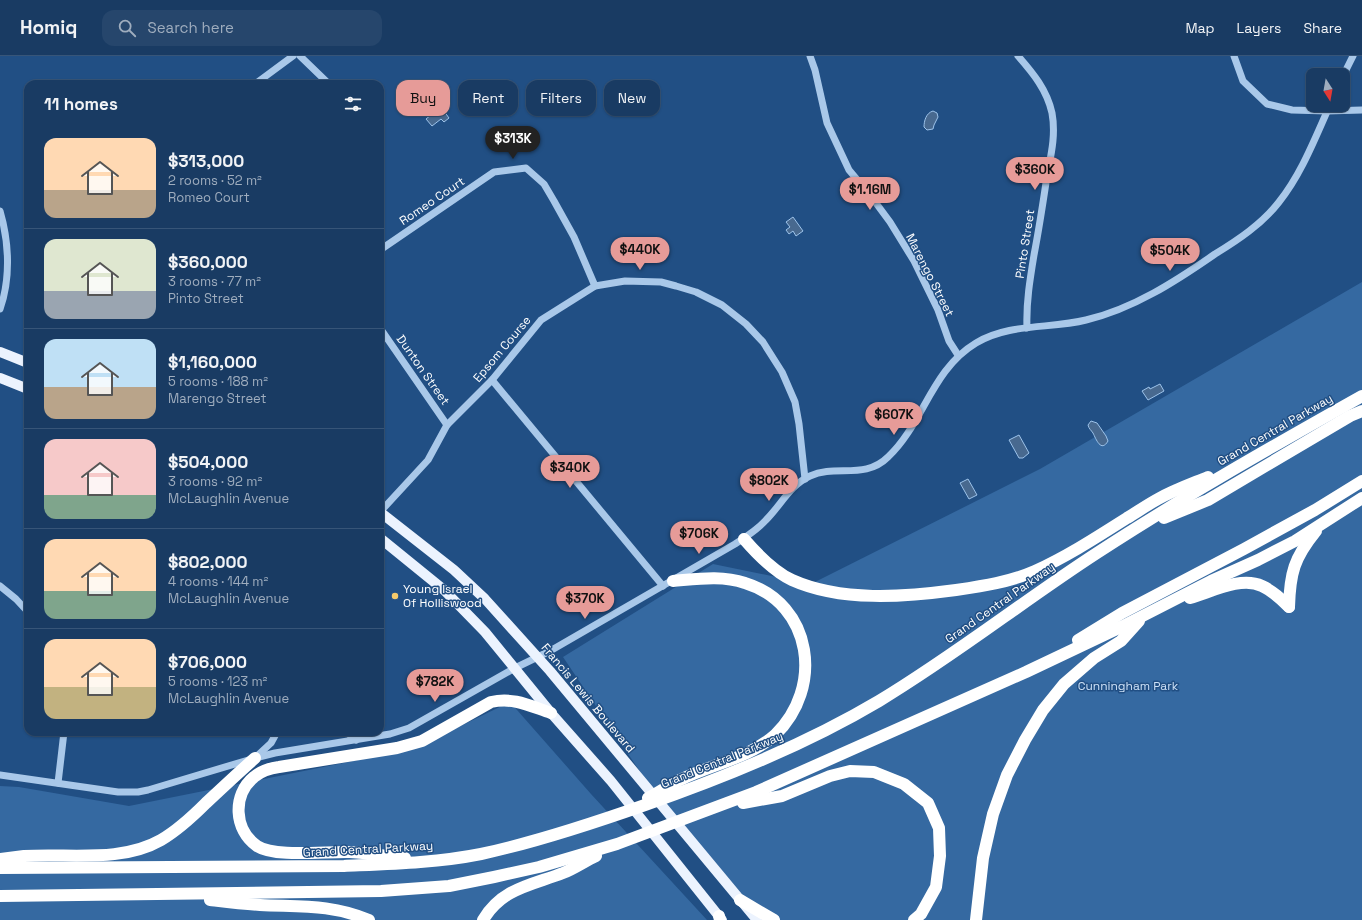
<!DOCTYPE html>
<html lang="en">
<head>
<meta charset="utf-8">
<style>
  body { margin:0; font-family:"Space Grotesk",sans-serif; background:#26466c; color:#f1f3f6; height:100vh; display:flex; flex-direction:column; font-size:15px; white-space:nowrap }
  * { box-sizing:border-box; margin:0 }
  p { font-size:13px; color:#9fadbe }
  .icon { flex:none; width:22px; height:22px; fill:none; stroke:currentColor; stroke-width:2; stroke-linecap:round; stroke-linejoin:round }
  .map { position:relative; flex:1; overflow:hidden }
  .drawer { position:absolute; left:24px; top:24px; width:360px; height:656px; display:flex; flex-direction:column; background:#193b63; border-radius:12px; box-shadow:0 1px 3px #0004,0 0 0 1px #375578 }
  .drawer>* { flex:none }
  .hud { position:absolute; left:396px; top:24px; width:380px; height:36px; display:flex; gap:8px }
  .needle { width:26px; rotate:169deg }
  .tools { position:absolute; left:1306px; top:12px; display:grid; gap:8px }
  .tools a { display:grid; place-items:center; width:44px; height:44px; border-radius:8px; background:#193b63; box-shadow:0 1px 3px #0004,0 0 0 1px #375578; font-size:20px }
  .price { position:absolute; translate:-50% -34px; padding:0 9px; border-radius:14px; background:#e69b98; color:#111; font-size:13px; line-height:26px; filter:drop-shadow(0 1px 2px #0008) }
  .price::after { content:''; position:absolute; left:50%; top:24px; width:12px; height:9px; margin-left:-6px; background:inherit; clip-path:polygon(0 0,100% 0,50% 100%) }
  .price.on { background:#222; color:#fff }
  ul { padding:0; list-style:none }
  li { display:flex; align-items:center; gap:12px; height:100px; padding:0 20px }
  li+li { border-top:1px solid #375578 }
  li span { display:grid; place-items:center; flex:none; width:112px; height:80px; border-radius:12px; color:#555 }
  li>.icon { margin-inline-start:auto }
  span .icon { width:48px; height:48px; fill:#fffc; stroke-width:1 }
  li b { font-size:17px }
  h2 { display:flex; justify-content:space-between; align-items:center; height:48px; padding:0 20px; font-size:17px }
  .pill { padding:0 14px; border-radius:12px; background:#193b63; box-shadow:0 1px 3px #0004,0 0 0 1px #375578; font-size:14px; line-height:36px }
  .pill.on { background:#e69b98; color:#111 }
  header { display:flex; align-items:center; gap:24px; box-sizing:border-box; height:56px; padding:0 20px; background:#193b63; border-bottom:1px solid #375578 }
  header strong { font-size:19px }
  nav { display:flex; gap:22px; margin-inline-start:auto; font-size:14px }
  .search { width:280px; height:36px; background:#26466c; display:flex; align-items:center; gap:10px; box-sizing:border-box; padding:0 14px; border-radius:12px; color:#9fadbe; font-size:15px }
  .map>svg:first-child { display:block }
</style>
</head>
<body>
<header>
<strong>Homiq</strong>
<div class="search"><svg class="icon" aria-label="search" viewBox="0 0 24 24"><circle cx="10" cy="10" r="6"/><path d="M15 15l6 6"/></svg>Search here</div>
<nav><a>Map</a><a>Layers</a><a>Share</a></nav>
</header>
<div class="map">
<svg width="1362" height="864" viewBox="0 0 1362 864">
  <rect width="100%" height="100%" fill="#214f84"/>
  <g fill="#3569a1">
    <path d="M 1362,226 L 1362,864 L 764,864 L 647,726 L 563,601 L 713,508 L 811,528 L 1040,413 Z"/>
    <path d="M 510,646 L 591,738 L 707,864 L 0,864 L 0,730 L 19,731 L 129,750 L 413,693 Z"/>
  </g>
  <g fill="#48698f" stroke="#9dc3ea">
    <path d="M 441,51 L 449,62 L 444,66 L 441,63 L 432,70 L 426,63 Z"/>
    <path d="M 933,55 L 937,57 L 938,61 L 934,69 L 933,73 L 927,74 L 924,71 C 924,65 926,57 933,55 Z"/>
    <path d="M 793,161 L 803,175 L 796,180 L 793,175 L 789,178 L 786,174 L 790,171 L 786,166 Z"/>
    <path d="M 1160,328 L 1164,335 L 1148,344 L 1142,335 L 1149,331 L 1150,333 Z"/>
    <path d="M 1091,365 L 1097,367 L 1106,380 L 1108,385 C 1101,397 1096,383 1093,377 C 1091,374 1089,373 1088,369 Z"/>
    <path d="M 1019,379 L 1029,397 L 1023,402 L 1019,402 L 1009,384 Z"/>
    <path d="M 968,423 L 977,439 L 969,443 L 960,427 Z"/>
  </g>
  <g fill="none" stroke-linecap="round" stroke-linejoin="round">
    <g stroke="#a9c8e9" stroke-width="7">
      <path d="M 300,0 L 329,28"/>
      <path d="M 810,0 L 815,14 L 827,67 L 849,114 L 870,139 L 890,166 L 914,205 L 938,254 L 949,285 L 958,299"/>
      <path d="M 1018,0 C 1033,17 1047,34 1052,57 C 1056,79 1051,99 1047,120 C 1043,147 1039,173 1034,199 C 1030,223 1026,247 1027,272"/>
      <path d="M 1234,0 L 1243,25 L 1267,48 L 1292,54 L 1327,55 L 1362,54"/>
      <path d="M 1343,20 L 1353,0"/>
      <path d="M 255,28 L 293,0"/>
      <path d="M 0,155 C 9,186 11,222 0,253"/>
      <path d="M 380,194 L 494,116 L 526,112 L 544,128 L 554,145 L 574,181 L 595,230"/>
      <path d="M 380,272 L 447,369"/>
      <path d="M 492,324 L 663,530"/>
      <path d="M 380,456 L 428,404 L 447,369 L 492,324 L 541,264 L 595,230 L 625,225 L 661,226 L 676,230 L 696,236 L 722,249 L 746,268 L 763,286 L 782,316 L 795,346 L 799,368 L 805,423"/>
      <path d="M 0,530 L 16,543 L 28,556"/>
      <path d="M 346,676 L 356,684"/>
      <path d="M 257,700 L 271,687 L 277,676"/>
      <path d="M 0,719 L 118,736 L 138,736 L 148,734 L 255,702 L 275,697 L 390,678 L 409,672 L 515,612 L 550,595 L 735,488 C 746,481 757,474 766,464 C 781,449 790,429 810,420 C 836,408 865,424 888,401 C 924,367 931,314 976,287 C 1009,267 1050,273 1086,264 C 1133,253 1176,225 1215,198 C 1238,184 1262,168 1279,146 C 1302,117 1315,82 1330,49"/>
      <path d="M 58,727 L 64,676"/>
    </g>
    <g stroke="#ecf3fe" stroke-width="10">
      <path d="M 0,296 L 28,307"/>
      <path d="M 0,322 L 28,333"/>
      <path d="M 380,456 L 454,514 L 485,543 L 550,615 L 757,864"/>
      <path d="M 380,482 L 444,534 L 485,576 L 551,657 L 611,725 L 722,864"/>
    </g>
    <g stroke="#fff" stroke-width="12">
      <path d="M 1164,462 L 1208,444 L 1350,360 L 1362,355"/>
      <path d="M 744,483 C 757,498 773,515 792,524 C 841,546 904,541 956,534 C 983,530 1010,526 1035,515 C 1068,500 1097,481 1127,462 C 1137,456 1147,449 1158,443 C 1174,434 1191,428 1208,421"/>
      <path d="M 1190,542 C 1211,536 1241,520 1262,530 C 1273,535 1281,543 1289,551"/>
      <path d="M 1289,551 C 1290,517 1294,502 1316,475"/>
      <path d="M 1078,584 L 1122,557 L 1244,493 L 1315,454 L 1362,425"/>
      <path d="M 648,742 C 659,736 671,728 682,723 C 713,708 749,702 775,679 C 824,632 813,548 745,527 C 722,519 697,523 673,525"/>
      <path d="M 743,747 L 782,740 L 830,720 L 850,715 L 874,716 L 904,728 L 928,747 L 939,772 L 940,800 L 936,831 L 921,858 L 914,864"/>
      <path d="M 405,802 C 387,800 368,797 350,796 C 327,795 275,802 257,790 C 234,774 232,739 254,721 C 261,715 271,712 279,711 L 397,692 L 422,685 L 491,646 C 514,641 530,650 551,657"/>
      <path d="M 0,803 C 8,802 16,801 24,800 C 69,797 121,807 161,784 C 178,774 192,761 206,747 C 222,732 238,717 255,702"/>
      <path d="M 0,812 L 344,810 C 390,808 436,807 481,798 C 537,786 591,768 645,749 C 726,721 805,689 879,645 C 954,600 1023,545 1097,497 C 1183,441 1273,390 1362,340"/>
      <path d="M 0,840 L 381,835 L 449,830 L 494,821 L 539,811 L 617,788 L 756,736 L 1026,616 L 1123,570 L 1211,525 L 1258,504 L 1295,485 L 1362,442"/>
      <path d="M 210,844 C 227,846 243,848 260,849 C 300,851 331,848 369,864"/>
      <path d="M 740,844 L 774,864"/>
      <path d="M 719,860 L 720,864"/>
      <path d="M 483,864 C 502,832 532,829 563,817 C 574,813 585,805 596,800"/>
      <path d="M 976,864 L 983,802 L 993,758 L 1007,719 L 1025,684 L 1043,654 L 1064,628 L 1094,602 L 1121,585 L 1139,565"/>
    </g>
  </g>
  <circle fill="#f5ca6b" stroke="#214f84" stroke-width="1.5" cx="395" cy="540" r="4"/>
  <g text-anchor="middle" stroke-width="3" stroke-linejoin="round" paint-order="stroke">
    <g font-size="12" fill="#fff" stroke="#214f84">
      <text transform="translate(432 145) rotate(-34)" y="4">Romeo Court</text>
      <text transform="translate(1025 188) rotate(-81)" y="4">Pinto Street</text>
      <text transform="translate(930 219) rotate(63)" y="4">Marengo Street</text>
      <text transform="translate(502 293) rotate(-50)" y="4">Epsom Course</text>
      <text transform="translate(423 314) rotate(55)" y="4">Dunton Street</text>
      <text transform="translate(1275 374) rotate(-30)" y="4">Grand Central Parkway</text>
      <text transform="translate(1000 547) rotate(-35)" y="4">Grand Central Parkway</text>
      <text transform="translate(588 642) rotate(50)" y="4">Francis Lewis Boulevard</text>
      <text transform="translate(722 704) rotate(-22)" y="4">Grand Central Parkway</text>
      <text transform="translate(368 793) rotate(-3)" y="4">Grand Central Parkway</text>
    </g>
    <g font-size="12" fill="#fff" stroke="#214f84" text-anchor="start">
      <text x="403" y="537">Young Israel<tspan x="403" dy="14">Of Holliswood</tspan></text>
    </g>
    <g font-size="12" fill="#cde1f7" stroke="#214f84">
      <text x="1128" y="634">Cunningham Park</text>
    </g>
  </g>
</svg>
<div class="tools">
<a><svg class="needle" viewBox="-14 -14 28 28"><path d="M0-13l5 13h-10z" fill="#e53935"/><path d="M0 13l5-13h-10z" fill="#9fadbe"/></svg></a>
</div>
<b class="price on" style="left:513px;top:104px">$313K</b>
<b class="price" style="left:1035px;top:135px">$360K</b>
<b class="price" style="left:870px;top:155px">$1.16M</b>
<b class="price" style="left:640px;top:215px">$440K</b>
<b class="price" style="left:1170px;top:216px">$504K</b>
<b class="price" style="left:894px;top:380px">$607K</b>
<b class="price" style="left:570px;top:433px">$340K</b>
<b class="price" style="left:769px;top:446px">$802K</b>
<b class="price" style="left:699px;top:499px">$706K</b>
<b class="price" style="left:585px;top:564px">$370K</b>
<b class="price" style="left:435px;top:647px">$782K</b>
<div class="hud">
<a class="pill on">Buy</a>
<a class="pill">Rent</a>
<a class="pill">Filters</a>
<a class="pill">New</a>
</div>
<section class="drawer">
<h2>11 homes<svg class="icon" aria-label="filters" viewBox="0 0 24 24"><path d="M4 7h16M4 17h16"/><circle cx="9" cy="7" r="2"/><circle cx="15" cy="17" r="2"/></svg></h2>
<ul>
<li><span style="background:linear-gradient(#ffd9b3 65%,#b9a48a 0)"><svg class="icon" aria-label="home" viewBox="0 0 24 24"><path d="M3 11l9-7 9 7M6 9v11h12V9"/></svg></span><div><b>$313,000</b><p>2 rooms · 52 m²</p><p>Romeo Court</p></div></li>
<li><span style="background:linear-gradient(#dfe7d0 65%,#9aa5b1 0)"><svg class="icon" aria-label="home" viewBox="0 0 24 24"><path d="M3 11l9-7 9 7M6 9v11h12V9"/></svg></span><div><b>$360,000</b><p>3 rooms · 77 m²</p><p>Pinto Street</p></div></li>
<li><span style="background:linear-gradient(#bfe0f5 60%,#b9a48a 0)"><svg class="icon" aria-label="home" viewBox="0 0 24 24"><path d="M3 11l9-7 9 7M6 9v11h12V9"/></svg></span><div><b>$1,160,000</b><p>5 rooms · 188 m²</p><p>Marengo Street</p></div></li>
<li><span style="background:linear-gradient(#f6c9c9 70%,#7fa58c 0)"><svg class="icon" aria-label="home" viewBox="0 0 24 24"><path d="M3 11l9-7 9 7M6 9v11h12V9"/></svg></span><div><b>$504,000</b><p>3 rooms · 92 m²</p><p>McLaughlin Avenue</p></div></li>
<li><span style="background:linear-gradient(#ffd9b3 65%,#7fa58c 0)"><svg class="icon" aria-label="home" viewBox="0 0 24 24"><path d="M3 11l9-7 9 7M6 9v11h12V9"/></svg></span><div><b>$802,000</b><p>4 rooms · 144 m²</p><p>McLaughlin Avenue</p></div></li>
<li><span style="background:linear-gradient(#ffd9b3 60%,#c2b280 0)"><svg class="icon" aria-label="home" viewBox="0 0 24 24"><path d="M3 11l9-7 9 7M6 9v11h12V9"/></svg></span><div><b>$706,000</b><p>5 rooms · 123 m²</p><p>McLaughlin Avenue</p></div></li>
</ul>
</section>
</div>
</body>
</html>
